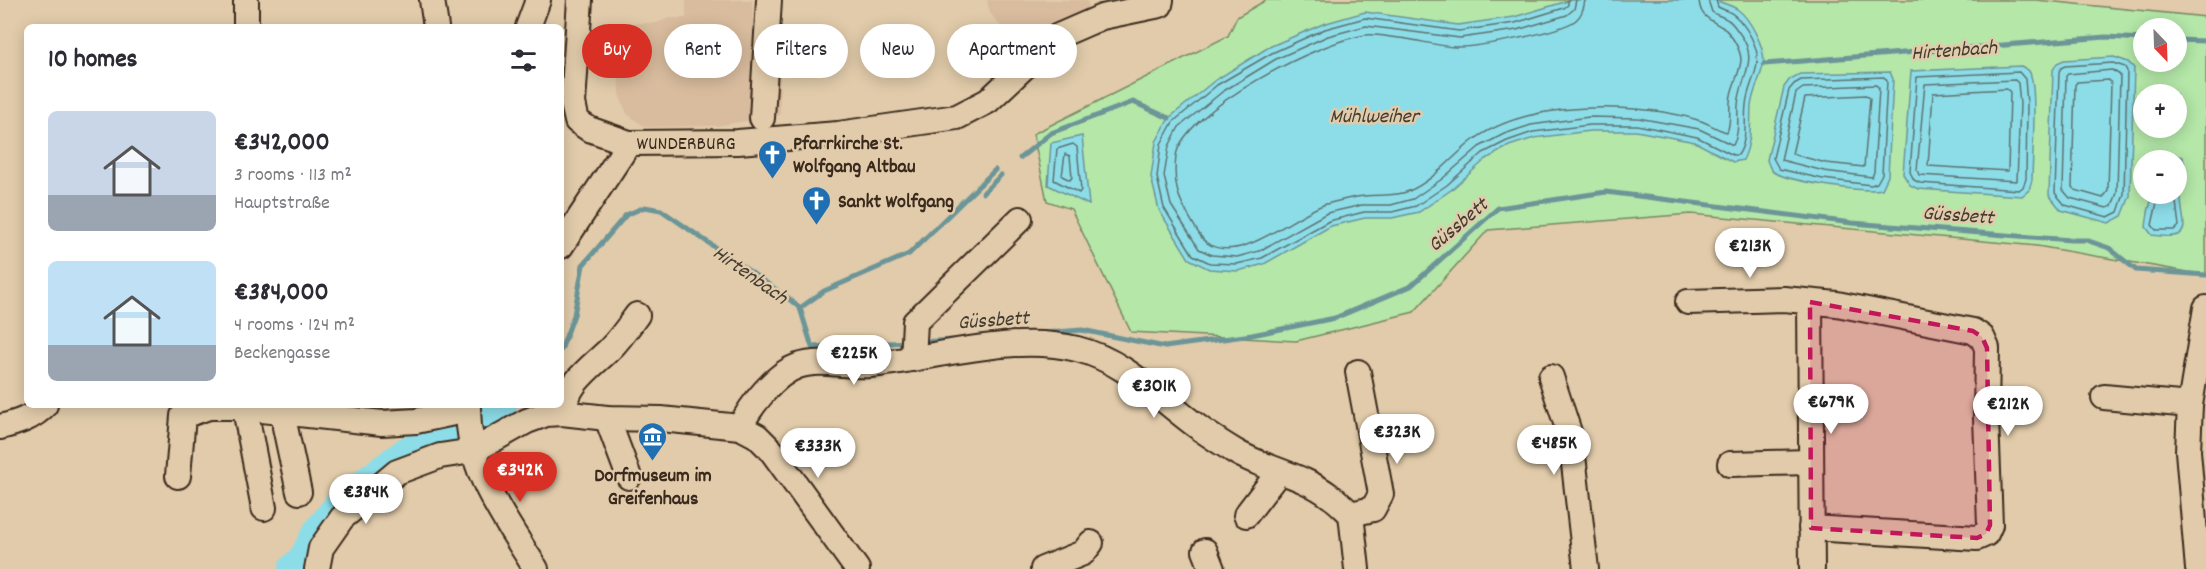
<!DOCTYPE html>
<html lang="en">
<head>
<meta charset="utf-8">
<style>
  body { margin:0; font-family:Dekko,sans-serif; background:#f7f7f7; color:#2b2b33; height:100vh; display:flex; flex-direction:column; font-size:22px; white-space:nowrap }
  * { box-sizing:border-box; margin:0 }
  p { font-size:20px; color:#7c7c81 }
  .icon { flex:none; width:33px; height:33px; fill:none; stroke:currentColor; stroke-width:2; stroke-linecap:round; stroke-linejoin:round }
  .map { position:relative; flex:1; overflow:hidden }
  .drawer { position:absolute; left:24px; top:24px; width:540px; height:384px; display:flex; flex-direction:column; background:#fff; border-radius:9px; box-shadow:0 3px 15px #0003 }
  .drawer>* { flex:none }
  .hud { position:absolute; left:582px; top:24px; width:570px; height:54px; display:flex; gap:12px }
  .needle { width:39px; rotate:157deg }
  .fabs { position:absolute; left:2133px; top:18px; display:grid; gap:12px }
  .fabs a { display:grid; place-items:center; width:54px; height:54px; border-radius:50%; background:#fff; box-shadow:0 3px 15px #0003; font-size:30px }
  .price { position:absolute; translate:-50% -51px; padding:0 14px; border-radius:21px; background:#fff; color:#222; font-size:20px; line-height:39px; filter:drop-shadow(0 2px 3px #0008) }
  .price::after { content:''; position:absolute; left:50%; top:36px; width:18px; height:14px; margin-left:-9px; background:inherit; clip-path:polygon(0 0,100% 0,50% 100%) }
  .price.selected { background:#d93025; color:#fff }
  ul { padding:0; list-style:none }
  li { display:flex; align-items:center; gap:18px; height:150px; padding:0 24px }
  li span { display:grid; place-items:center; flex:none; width:168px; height:120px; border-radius:9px; color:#555 }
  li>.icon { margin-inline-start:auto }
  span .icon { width:72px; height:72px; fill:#fffc; stroke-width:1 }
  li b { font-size:26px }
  h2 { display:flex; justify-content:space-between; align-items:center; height:72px; padding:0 24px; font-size:26px }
  .pill { padding:0 21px; border-radius:27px; background:#fff; box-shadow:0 3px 15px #0003; font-size:21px; line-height:54px }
  .pill.selected { background:#d93025; color:#fff }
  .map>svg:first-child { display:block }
</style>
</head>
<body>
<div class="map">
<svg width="2206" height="569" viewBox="0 0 2206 569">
  <rect width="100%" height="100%" fill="#e1cbaa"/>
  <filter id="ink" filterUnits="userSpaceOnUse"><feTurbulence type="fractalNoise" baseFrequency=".0167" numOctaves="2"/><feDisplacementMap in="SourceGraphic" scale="12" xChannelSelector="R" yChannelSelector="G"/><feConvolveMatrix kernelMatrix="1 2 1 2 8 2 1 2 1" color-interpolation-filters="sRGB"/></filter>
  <g filter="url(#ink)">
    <g fill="#d9bc9e">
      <path d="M 686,0 L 752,0 L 753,19 L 779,18 L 780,115 L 717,126 L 645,127 L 627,114 L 619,94 L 618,23 L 657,23 L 669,18 L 686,18 Z"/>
      <path d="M 987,0 L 1087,0 L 1091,15 L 1025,56 L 990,13 Z"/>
    </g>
    <path fill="#b4e7a8" stroke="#788863" stroke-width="1.5" fill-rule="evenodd" d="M 1266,0 L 2036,0 L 2206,17 L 2206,275 L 2037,246 L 1691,214 L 1488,230 L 1414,312 L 1296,341 L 1131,332 L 1071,209 L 1047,201 L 1033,134 L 1228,36 L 1237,17 ZM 2144,28 L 2176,28 L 2176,62 L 2144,62 ZM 2144,94 L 2176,94 L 2176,128 L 2144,128 ZM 2144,160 L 2176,160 L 2176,194 L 2144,194 Z"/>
    <g fill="#8ddde9" stroke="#6c9598" stroke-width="1.5">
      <path d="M 1571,0 L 1715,0 C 1722,3 1731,5 1737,9 C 1750,18 1767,50 1763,66 C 1760,79 1753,91 1751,106 C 1750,125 1752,142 1743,160 L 1733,162 L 1695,142 L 1636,131 L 1590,131 L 1534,138 L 1509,146 L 1486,159 L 1451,190 L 1419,212 L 1392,218 L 1365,218 L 1331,226 L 1264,264 L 1238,271 L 1209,269 L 1189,259 L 1159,210 L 1151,177 L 1156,142 L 1169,118 L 1214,81 L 1269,47 L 1323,24 L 1365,12 L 1458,25 L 1514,17 Z"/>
      <path d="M 2114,57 L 2128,62 L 2134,68 L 2130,196 L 2122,216 L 2109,223 L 2061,210 L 2049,195 L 2053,70 L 2057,63 L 2064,60 Z"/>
      <path d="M 2021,66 C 2023,67 2028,70 2029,71 C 2038,84 2032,162 2032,180 L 2029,190 L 2022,196 L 1918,189 L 1910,185 L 1903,174 L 1911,71 Z"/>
      <path d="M 1890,72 L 1893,79 L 1888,176 L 1882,189 C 1864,193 1796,182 1777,174 C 1771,172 1769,166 1767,160 L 1784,87 L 1790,79 L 1800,74 Z"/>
      <path d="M 1082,136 L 1089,205 L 1048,185 L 1051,143 Z"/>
      <path d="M 2164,153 L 2183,157 C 2187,170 2182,182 2181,194 C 2180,223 2199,242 2152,235 L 2146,227 L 2148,212 L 2153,194 L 2176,194 L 2176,160 L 2158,160 Z"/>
    </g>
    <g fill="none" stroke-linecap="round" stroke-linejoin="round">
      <g stroke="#5c726f" stroke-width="1.5">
        <path d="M 1568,0 L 1568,5 L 1564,8 L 1515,23 L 1459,31 L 1365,18 L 1325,29 L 1272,53 L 1217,85 L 1173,122 L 1161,144 L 1157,177 L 1164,208 L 1193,255 L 1210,263 L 1237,264 L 1262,258 L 1329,221 L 1364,212 L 1392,212 L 1416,206 L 1447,185 L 1483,153 L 1507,141 L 1533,132 L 1590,125 L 1637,125 L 1697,137 L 1733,155 L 1738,155 C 1748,141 1744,121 1746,105 C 1747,90 1755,78 1757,64 C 1760,48 1746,25 1734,15 C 1730,11 1723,10 1718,7 L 1716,0"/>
        <path d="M 1576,0 L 1574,9 L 1567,15 L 1517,30 L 1460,38 L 1366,26 L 1328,36 L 1276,59 L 1222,92 L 1179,127 L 1169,146 L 1164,176 L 1171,205 L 1199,249 L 1212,255 L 1237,257 L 1259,251 L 1327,213 L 1362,205 L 1391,205 L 1413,199 L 1442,179 L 1479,147 L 1504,134 L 1531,125 L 1589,117 L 1638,118 L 1699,129 L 1733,145 C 1740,133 1737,119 1738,105 C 1740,78 1760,60 1740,34 C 1737,30 1733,23 1728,20 C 1723,16 1717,16 1712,12 L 1708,0"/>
        <path d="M 1585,0 C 1584,8 1582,15 1576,20 C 1562,32 1475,48 1455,47 C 1437,46 1418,40 1399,38 C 1389,37 1376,34 1366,35 C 1322,40 1183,110 1176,156 C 1173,183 1177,197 1191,220 C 1195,227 1200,238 1207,243 C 1240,266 1294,214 1326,204 C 1338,201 1352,197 1364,196 C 1379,194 1395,197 1409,191 C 1433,181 1451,158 1471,142 C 1486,130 1508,121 1527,116 C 1576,104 1653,105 1701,121 C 1710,124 1718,130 1727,132 C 1732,122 1728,107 1731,95 C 1733,84 1741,70 1741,59 C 1740,48 1730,32 1722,27 C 1709,19 1700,17 1699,0"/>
        <path d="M 2113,63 L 2125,67 L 2127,71 L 2124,194 L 2118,212 L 2108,217 L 2065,205 L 2055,193 L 2059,72 L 2061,68 L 2065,66 Z"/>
        <path d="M 2112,70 L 2120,75 L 2117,193 L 2112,206 L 2107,208 L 2070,198 L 2063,190 L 2066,76 L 2068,74 Z"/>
        <path d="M 2019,72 L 2025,79 L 2027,104 L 2026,179 L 2023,187 L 2019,190 L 1920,183 L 1914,180 L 1910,172 L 1917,77 Z"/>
        <path d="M 1884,77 L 1887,81 L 1882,174 L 1877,183 L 1871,185 L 1823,179 L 1779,169 L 1773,158 L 1789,90 L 1794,84 L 1801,80 Z"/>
        <path d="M 2015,80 L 2018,83 L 2020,104 L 2017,181 L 1919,175 L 1917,170 L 1925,84 Z"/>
        <path d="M 2109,80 L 2111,83 L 2108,191 L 2103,198 L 2075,190 L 2072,187 L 2075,85 L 2077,82 Z"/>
        <path d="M 1876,85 L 1879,88 L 1874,172 L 1872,177 L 1824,171 L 1781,160 L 1796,93 L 1803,88 Z"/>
        <path d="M 2007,89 L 2010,92 L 2008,171 L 1928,166 L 1933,93 Z"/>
        <path d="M 1866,95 L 1870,98 L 1864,167 L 1826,163 L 1792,154 L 1805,98 Z"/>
        <path d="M 1073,144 L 1077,147 L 1081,190 L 1079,193 L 1054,180 L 1057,149 Z"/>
        <path d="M 1065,154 L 1070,156 L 1072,177 L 1070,180 L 1062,176 Z"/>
        <path d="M 2159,194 L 2152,225 L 2156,230 L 2175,230 L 2179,226 L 2175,194"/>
      </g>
      <g stroke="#6c9598" stroke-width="5">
        <path d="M 2176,40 L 2206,41"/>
        <path d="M 1764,64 L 2106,37 L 2144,39"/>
        <path d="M 1020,158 L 1051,133 L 1133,102 L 1169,118"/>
        <path d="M 983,193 L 1001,175"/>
        <path d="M 800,308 L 812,347 L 908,342"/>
        <path d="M 800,308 L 824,291 L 909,254 L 995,170"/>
        <path d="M 1043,333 L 1082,330 L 1165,347 L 1252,335 L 1335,318 L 1411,286 L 1498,208 L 1606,192 L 1852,223 L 2071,240 L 2086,240 L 2109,248 L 2136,270 L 2206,275"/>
        <path d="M 920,342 L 953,340"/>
        <path d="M 561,350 L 574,315 L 583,265 L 626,215 L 645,207 L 661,210 L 788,298 L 800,308"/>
      </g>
      <path stroke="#8ddde9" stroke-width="32" d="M 294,569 L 305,558 L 318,533 L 344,500 L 408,452 L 453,435 L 501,405"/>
      <defs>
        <g id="minor">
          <path d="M 246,0 L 246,27"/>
          <path d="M 432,0 L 436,27"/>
          <path d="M 580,0 L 573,103 L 577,121 L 589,129 L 629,143 L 738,142 L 838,134 L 957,117 L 988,101 L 1056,37 L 1102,17 L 1160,5 L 1161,0"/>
          <path d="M 528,27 L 538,0"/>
          <path d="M 762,118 L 769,0"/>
          <path d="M 561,246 L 629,143"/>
          <path d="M 1688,302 L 1784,299 L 1837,304 L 1973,331 L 1982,337 L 1987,348 L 1986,418 L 1990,525 L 1986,534 L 1977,538 L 1811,528"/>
          <path d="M 1810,302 L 1812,569"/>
          <path d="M 913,359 L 915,322 L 1020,219"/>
          <path d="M 1551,377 L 1571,438 L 1586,569"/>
          <path d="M 2104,397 L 2190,405"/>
          <path d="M 468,405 C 467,471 503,515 536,569"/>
          <path d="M 245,409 L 264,508"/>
          <path d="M 562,413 C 569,381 588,370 610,349 C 620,339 629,326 637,315"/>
          <path d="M 286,414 L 285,427 L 299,492"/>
          <path d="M 607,418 L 629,477"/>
          <path d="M 0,427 C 17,423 33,418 45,405"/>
          <path d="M 740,427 C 751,405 775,374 798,366 C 821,358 847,367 870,365 C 935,358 1014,333 1077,349 C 1126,361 1159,399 1198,427 C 1210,436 1223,444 1236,452 C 1265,469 1303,475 1330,496 C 1338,501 1344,508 1351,514 L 1357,569"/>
          <path d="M 1730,464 L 1810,462"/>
          <path d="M 178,476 L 183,416 L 209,407 L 234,407 L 382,423 L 416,421 L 468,410"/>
          <path d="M 1351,514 L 1373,509 L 1381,494 L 1358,372"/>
          <path d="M 1246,515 L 1279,472"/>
          <path d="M 1205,551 L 1212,569"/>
          <path d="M 317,569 L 321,548 L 342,518 L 397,472 L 440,456 L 473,451 L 527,421 L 546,414 L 562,413 L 607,418 L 661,419 L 740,427 L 757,436 L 771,450 L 857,569"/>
          <path d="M 1043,569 L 1083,553 L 1091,543"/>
          <path d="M 2198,569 L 2188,451 L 2190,405 L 2206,308"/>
        </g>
      </defs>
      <use href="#minor" stroke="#3b2a1e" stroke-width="28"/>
      <use href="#minor" stroke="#e1cbaa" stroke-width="24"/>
    </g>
  </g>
  <path fill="#c2185b" fill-opacity="0.2" stroke="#c2185b" stroke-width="4.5" stroke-dasharray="12 8" stroke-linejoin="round" d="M 1810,302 L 1973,331 L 1982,337 L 1987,348 L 1990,525 L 1986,534 L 1977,538 L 1811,528 Z"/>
  <defs>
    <symbol id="church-pin" viewBox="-11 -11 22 30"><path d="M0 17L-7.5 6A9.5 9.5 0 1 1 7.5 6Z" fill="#1f6fb2" stroke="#e1cbaa"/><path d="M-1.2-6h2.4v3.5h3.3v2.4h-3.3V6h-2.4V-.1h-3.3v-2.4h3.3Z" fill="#fff"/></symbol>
    <symbol id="museum-pin" viewBox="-11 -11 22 30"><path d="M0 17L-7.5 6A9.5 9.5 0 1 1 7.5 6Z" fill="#1f6fb2" stroke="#e1cbaa"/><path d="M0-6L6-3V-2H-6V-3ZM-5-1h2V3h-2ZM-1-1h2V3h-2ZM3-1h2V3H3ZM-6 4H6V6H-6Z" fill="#fff"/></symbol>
  </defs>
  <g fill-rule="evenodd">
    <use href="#church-pin" x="756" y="138" width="33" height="45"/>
    <use href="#church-pin" x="800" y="184" width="33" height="45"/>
    <use href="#museum-pin" x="636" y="420" width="33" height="45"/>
  </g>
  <g text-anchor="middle" stroke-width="5" stroke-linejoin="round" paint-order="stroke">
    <g font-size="20" fill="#3b2a1e" stroke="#e1cbaa">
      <text x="686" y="149">WUNDERBURG</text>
    </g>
    <g font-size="20" font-weight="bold" fill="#3b2a1e" stroke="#e1cbaa" text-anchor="start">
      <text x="793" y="149">Pfarrkirche St.<tspan x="793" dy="23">Wolfgang Altbau</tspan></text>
      <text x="838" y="207">Sankt Wolfgang</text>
      <text x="653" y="481" text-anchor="middle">Dorfmuseum im<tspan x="653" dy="23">Greifenhaus</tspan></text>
    </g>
    <g font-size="21" font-style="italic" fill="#433c32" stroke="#e1cbaa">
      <text transform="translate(1954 49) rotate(-4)" y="7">Hirtenbach</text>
      <text x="1374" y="122">Mühlweiher</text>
      <text transform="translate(1958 214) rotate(4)" y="7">Güssbett</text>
      <text transform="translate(1457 224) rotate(-40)" y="7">Güssbett</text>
      <text transform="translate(751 274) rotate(35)" y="7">Hirtenbach</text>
      <text transform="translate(993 319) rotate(-4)" y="7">Güssbett</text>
    </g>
  </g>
</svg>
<div class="fabs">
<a><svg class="needle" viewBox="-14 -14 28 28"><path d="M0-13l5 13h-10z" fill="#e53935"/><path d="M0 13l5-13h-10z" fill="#7c7c81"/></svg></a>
<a>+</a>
<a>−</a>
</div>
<b class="price" style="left:1750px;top:279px">€213K</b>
<b class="price" style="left:854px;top:386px">€225K</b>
<b class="price" style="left:1154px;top:419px">€301K</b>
<b class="price" style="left:1831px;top:435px">€679K</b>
<b class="price" style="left:2008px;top:437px">€212K</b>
<b class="price" style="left:1397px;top:465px">€323K</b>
<b class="price" style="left:1554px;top:476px">€485K</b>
<b class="price" style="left:818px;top:479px">€333K</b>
<b class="price selected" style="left:520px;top:503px">€342K</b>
<b class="price" style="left:366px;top:525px">€384K</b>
<div class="hud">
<a class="pill selected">Buy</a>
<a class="pill">Rent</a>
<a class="pill">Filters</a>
<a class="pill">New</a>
<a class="pill">Apartment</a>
</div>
<section class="drawer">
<h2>10 homes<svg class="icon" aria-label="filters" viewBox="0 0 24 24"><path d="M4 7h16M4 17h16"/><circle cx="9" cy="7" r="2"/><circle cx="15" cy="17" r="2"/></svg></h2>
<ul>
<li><span style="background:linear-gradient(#c9d6e8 70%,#9aa5b1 0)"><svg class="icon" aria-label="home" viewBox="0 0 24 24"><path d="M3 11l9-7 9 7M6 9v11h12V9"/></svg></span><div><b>€342,000</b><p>3 rooms · 113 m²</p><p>Hauptstraße</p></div></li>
<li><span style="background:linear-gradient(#bfe0f5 70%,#9aa5b1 0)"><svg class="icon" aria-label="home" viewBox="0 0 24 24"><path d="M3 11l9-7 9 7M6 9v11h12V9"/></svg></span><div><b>€384,000</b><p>4 rooms · 124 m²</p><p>Beckengasse</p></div></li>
</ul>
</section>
</div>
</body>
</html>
